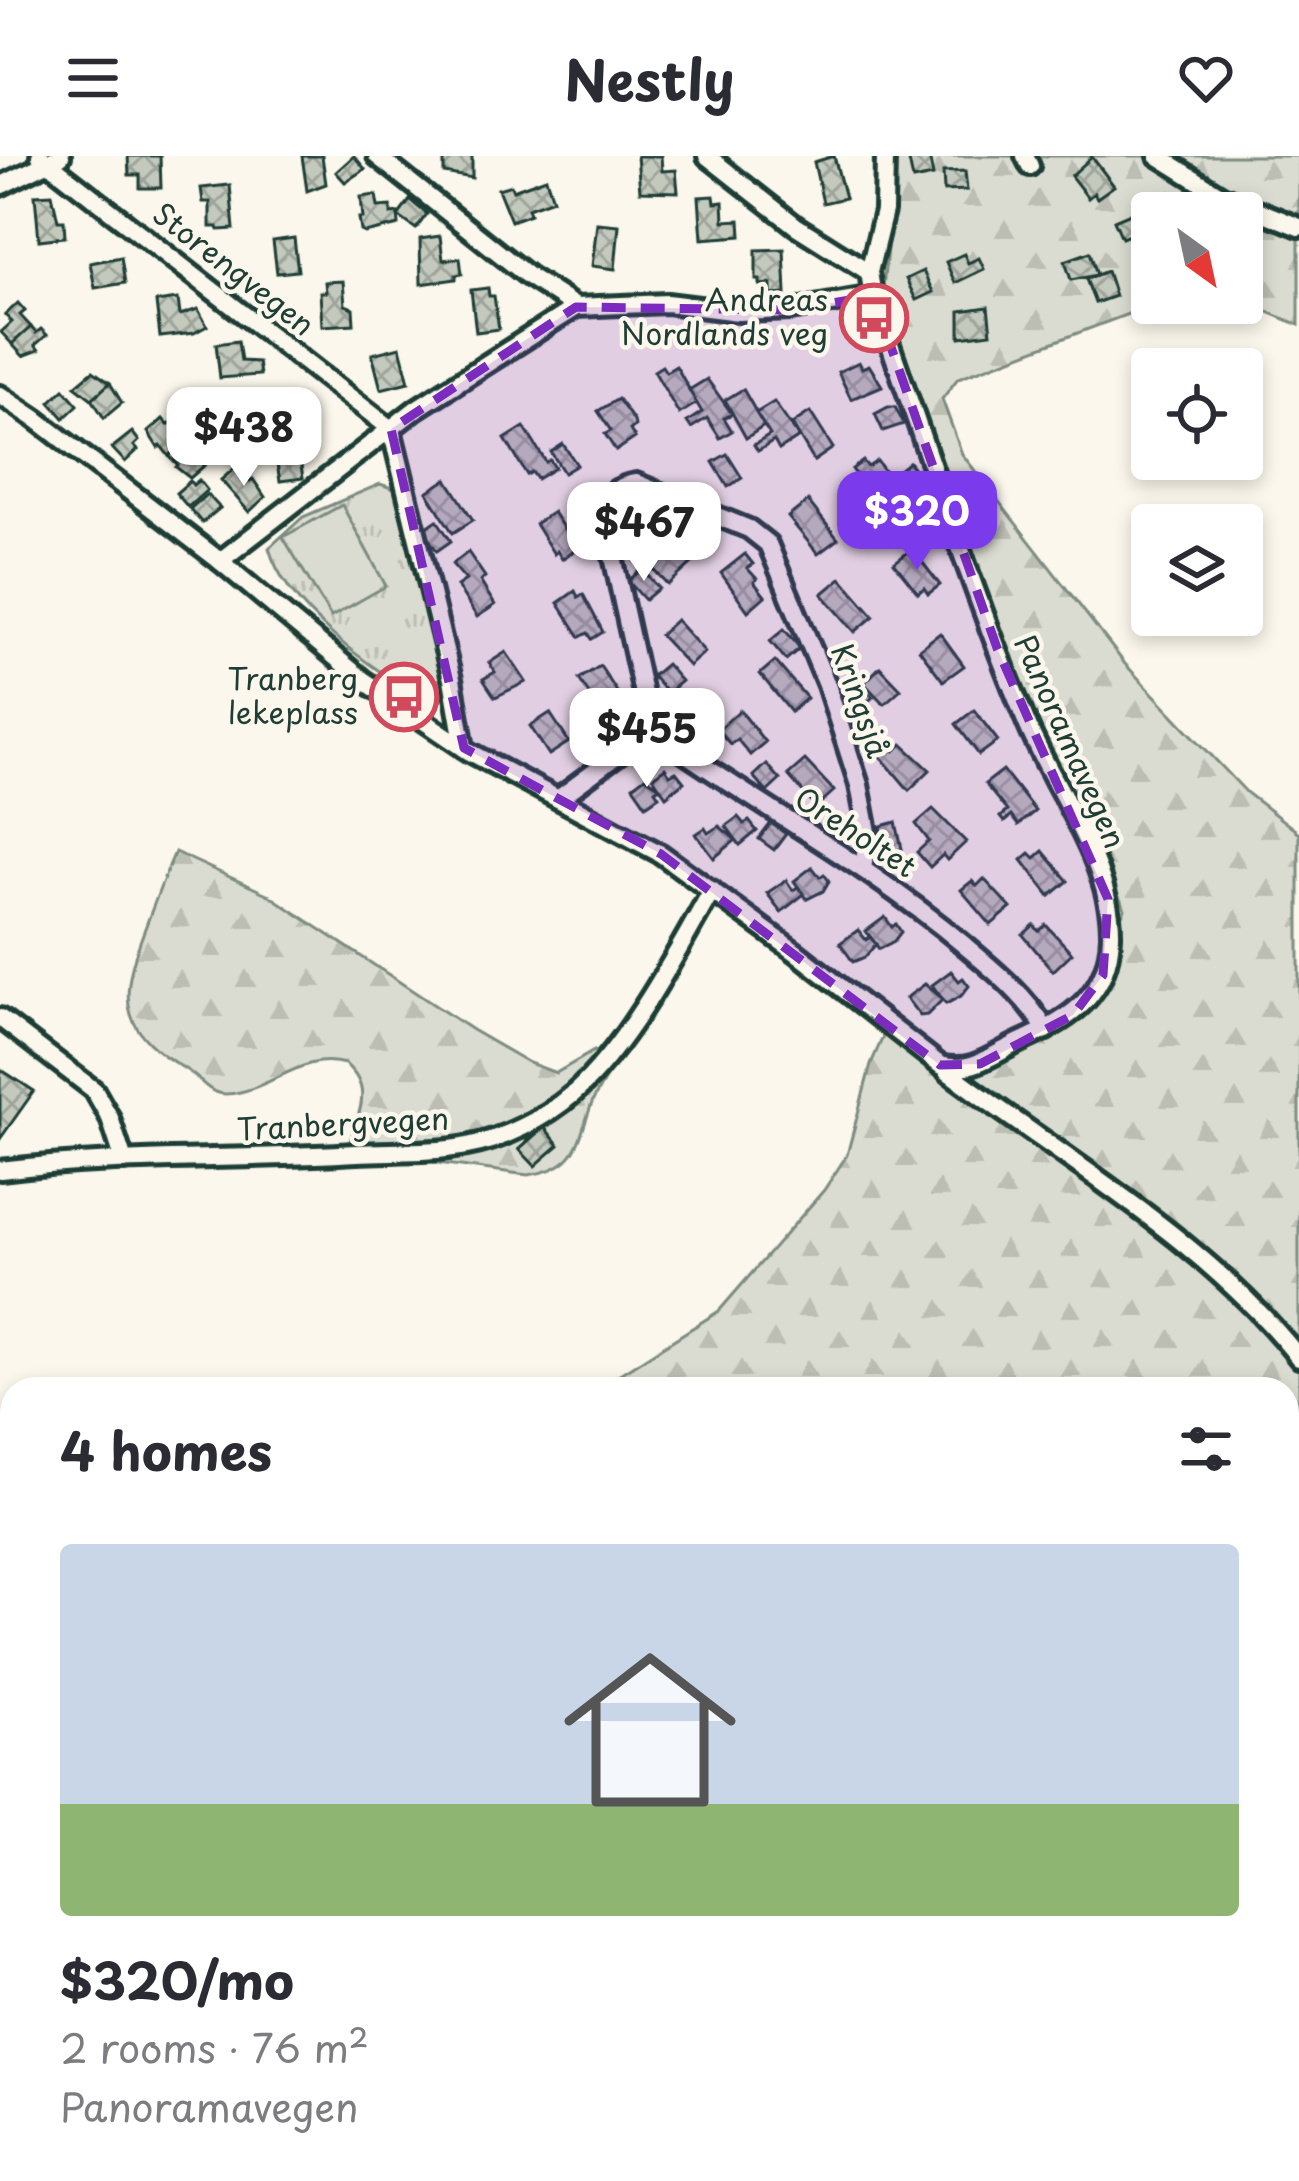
<!DOCTYPE html>
<html lang="en">
<head>
<meta charset="utf-8">
<style>
  body { margin:0; font-family:"Playpen Sans",sans-serif; background:#f2f2f3; color:#2b2b33; height:100vh; display:flex; flex-direction:column; font-size:45px; white-space:nowrap }
  * { box-sizing:border-box; margin:0 }
  p { font-size:39px; color:#7c7c81 }
  .icon { flex:none; width:66px; height:66px; fill:none; stroke:currentColor; stroke-width:2; stroke-linecap:round; stroke-linejoin:round }
  .map { position:relative; flex:1; overflow:hidden }
  .drawer { position:absolute; left:0px; top:1221px; width:1299px; height:804px; display:flex; flex-direction:column; background:#fff; border-radius:36px 36px 0 0; box-shadow:0 6px 18px #0003 }
  .drawer>* { flex:none }
  .needle { width:78px; rotate:147deg }
  .buttons { position:absolute; left:1131px; top:36px; display:grid; gap:24px }
  .buttons a { display:grid; place-items:center; width:132px; height:132px; border-radius:12px; background:#fff; box-shadow:0 6px 18px #0003; font-size:60px }
  .price { position:absolute; translate:-50% -102px; padding:0 27px; border-radius:24px; background:#fff; color:#222; font-size:39px; line-height:78px; filter:drop-shadow(0 3px 6px #0008) }
  .price::after { content:''; position:absolute; left:50%; top:72px; width:36px; height:27px; margin-left:-18px; background:inherit; clip-path:polygon(0 0,100% 0,50% 100%) }
  .price.selected { background:#7c3aed; color:#fff }
  ul { padding:0; list-style:none }
  li { display:grid; align-content:center; gap:24px; height:636px; padding:0 60px }
  li span { display:grid; place-items:center; height:372px; border-radius:12px; color:#555 }
  li>.icon { margin-inline-start:auto }
  span .icon { width:216px; height:216px; fill:#fffc; stroke-width:1 }
  li b { font-size:51px }
  h2 { display:flex; justify-content:space-between; align-items:center; height:144px; padding:0 60px; font-size:51px }
  header { display:flex; justify-content:space-between; align-items:center; height:156px; padding:0 60px; background:#fff; font-size:54px; font-weight:700 }
  .map>svg:first-child { display:block }
</style>
</head>
<body>
<header><svg class="icon" aria-label="menu" viewBox="0 0 24 24"><path d="M4 6h16M4 12h16M4 18h16"/></svg>Nestly<svg class="icon" aria-label="heart" viewBox="0 0 24 24"><path d="M12 20l-8-8c-3-5 5-10 8-4 3-6 11-1 8 4z"/></svg></header>
<div class="map">
<svg width="1299" height="2025" viewBox="0 0 1299 2025">
  <defs>
    <pattern id="grass-tufts" width="24" height="20" patternUnits="userSpaceOnUse" patternTransform="scale(3)"><rect width="24" height="20" fill="#dbdcd1"/><path d="M3 7l-1-3M5 7V3M7 7l1-3M15 17l-1-3M17 17v-4M19 17l1-3" fill="none" stroke="#bcbeb4"/></pattern>
    <pattern id="forest-firs" width="22" height="20" patternUnits="userSpaceOnUse" patternTransform="scale(3)"><rect width="22" height="20" fill="#dbdcd1"/><path d="M5 1l3.5 6h-7zM16 11l3.5 6h-7z" fill="#bcbeb4"/></pattern>
    <pattern id="building-cross-hatch" width="8" height="8" patternUnits="userSpaceOnUse" patternTransform="scale(3)"><rect width="8" height="8" fill="#c4c9be"/><path d="M0 0l8 8M0 8l8-8" fill="none" stroke="#9fa49b"/></pattern>
  </defs>
  <rect width="100%" height="100%" fill="#fbf7ec"/>
  <filter id="ink" filterUnits="userSpaceOnUse"><feTurbulence type="fractalNoise" baseFrequency=".00833" numOctaves="2"/><feDisplacementMap in="SourceGraphic" scale="24" xChannelSelector="R" yChannelSelector="G"/><feConvolveMatrix kernelMatrix="1 2 1 2 8 2 1 2 1" color-interpolation-filters="sRGB"/></filter>
  <g filter="url(#ink)">
    <path fill="url(#grass-tufts)" stroke="#7d8c82" stroke-width="3" d="M 380,328 L 395,333 L 445,528 L 446,538 L 440,545 L 422,544 C 369,509 287,455 269,392 L 303,361 Z"/>
    <g fill="url(#forest-firs)" stroke="#7d8c82" stroke-width="3">
      <path d="M 882,0 L 1299,0 L 1299,169 L 1242,145 L 1242,57 L 1152,57 L 1152,147 L 1192,147 L 1136,155 L 958,222 L 942,243 L 962,298 L 1125,508 L 1247,637 L 1299,677 L 1299,2025 L 193,2025 L 170,2013 L 1287,2013 L 1287,1233 L 596,1233 L 719,1155 L 824,1034 L 847,999 L 871,908 L 885,876 L 949,927 L 1078,854 L 1125,753 L 1065,630 L 981,440 L 915,238 L 883,132 L 893,35 Z"/>
      <path d="M 175,696 L 267,738 L 472,874 L 529,907 L 556,917 L 594,895 L 603,899 L 611,913 C 605,924 597,935 592,947 C 577,987 579,1012 528,1019 L 347,995 C 355,962 377,935 345,908 C 306,896 277,928 240,936 C 208,944 207,926 185,913 C 124,877 117,848 141,783 C 152,754 162,725 175,696 Z"/>
      <path d="M 12,1275 L 12,1811 L 0,1798 L 0,1277 Z"/>
    </g>
    <path fill="#dbdcd1" stroke="#7d8c82" stroke-width="3" d="M 342,349 L 386,430 L 331,461 L 283,381 Z"/>
    <g fill="url(#building-cross-hatch)" stroke="#1f3d34" stroke-width="3">
      <path d="M 128,0 L 160,0 L 161,32 L 140,32 L 140,19 L 129,19 Z"/>
      <path d="M 302,0 L 322,0 L 326,28 L 307,35 Z"/>
      <path d="M 354,0 L 365,13 L 345,26 L 336,16 Z"/>
      <path d="M 444,0 L 472,0 L 472,22 L 444,17 Z"/>
      <path d="M 637,0 L 661,0 L 662,15 L 676,14 L 678,36 L 640,35 Z"/>
      <path d="M 834,0 L 845,42 L 823,47 L 814,6 Z"/>
      <path d="M 908,0 L 929,0 L 933,20 L 913,24 Z"/>
      <path d="M 1092,1 L 1114,30 L 1097,42 L 1094,37 L 1088,42 L 1071,20 Z"/>
      <path d="M 965,15 L 967,34 L 944,35 L 943,16 Z"/>
      <path d="M 546,22 L 553,43 L 528,52 L 530,58 L 511,65 L 498,33 L 511,29 L 513,34 Z"/>
      <path d="M 230,29 L 234,73 L 219,74 L 218,71 L 210,71 L 210,46 L 203,46 L 201,32 Z"/>
      <path d="M 52,38 L 58,65 L 64,65 L 65,81 L 39,84 L 35,39 Z"/>
      <path d="M 376,39 L 378,51 L 391,50 L 391,58 L 398,57 L 399,69 L 365,77 L 361,75 L 359,62 L 363,62 L 361,41 Z"/>
      <path d="M 714,40 L 715,47 L 723,46 L 724,65 L 740,64 L 741,80 L 702,83 L 699,41 Z"/>
      <path d="M 410,44 L 427,58 L 416,73 L 398,60 Z"/>
      <path d="M 1133,56 L 1141,74 L 1122,82 L 1114,64 Z"/>
      <path d="M 597,67 L 619,69 L 615,113 L 592,110 Z"/>
      <path d="M 440,80 L 443,104 L 460,102 L 462,118 L 456,119 L 456,123 L 421,128 L 420,83 Z"/>
      <path d="M 294,82 L 298,115 L 277,117 L 273,85 Z"/>
      <path d="M 784,93 L 786,138 L 771,139 L 771,128 L 760,129 L 760,124 L 756,124 L 756,94 Z"/>
      <path d="M 1090,96 L 1097,119 L 1071,124 L 1065,105 Z"/>
      <path d="M 964,98 L 968,107 L 979,102 L 984,113 L 955,127 L 946,106 Z"/>
      <path d="M 121,101 L 125,127 L 95,132 L 90,107 Z"/>
      <path d="M 923,115 L 933,136 L 916,144 L 906,123 Z"/>
      <path d="M 1107,115 L 1115,140 L 1095,147 L 1086,123 Z"/>
      <path d="M 1147,117 L 1152,123 L 1152,143 L 1139,147 L 1132,121 Z"/>
      <path d="M 343,125 L 345,149 L 353,152 L 354,168 L 322,170 L 320,136 L 326,136 L 325,126 Z"/>
      <path d="M 488,132 L 489,140 L 494,140 L 499,173 L 476,176 L 471,134 Z"/>
      <path d="M 178,143 L 180,159 L 198,153 L 207,170 L 194,177 L 160,181 L 156,146 Z"/>
      <path d="M 18,147 L 25,155 L 20,159 L 31,171 L 12,188 L 1,176 L 12,166 L 5,159 Z"/>
      <path d="M 988,151 L 991,177 L 960,181 L 960,155 Z"/>
      <path d="M 31,171 L 36,177 L 41,173 L 47,179 L 35,189 L 39,194 L 23,200 L 12,188 Z"/>
      <path d="M 238,185 L 241,205 L 258,206 L 260,219 L 220,222 L 216,188 Z"/>
      <path d="M 400,191 L 409,226 L 381,233 L 372,198 Z"/>
      <path d="M 859,206 L 862,212 L 869,209 L 882,230 L 851,243 L 838,216 Z"/>
      <path d="M 662,210 L 666,216 L 676,210 L 697,247 L 679,258 L 654,215 Z"/>
      <path d="M 93,215 L 110,227 L 92,243 L 75,230 Z"/>
      <path d="M 707,223 L 732,258 L 724,262 L 732,275 L 720,282 L 707,262 L 691,272 L 687,266 L 702,256 L 689,234 Z"/>
      <path d="M 110,227 L 122,247 L 104,262 L 92,243 Z"/>
      <path d="M 64,233 L 78,249 L 64,262 L 50,246 Z"/>
      <path d="M 743,233 L 764,270 L 746,282 L 725,244 Z"/>
      <path d="M 288,240 L 293,273 L 273,278 L 267,242 Z"/>
      <path d="M 618,243 L 634,265 L 635,270 L 630,274 L 635,282 L 616,295 L 605,278 L 611,275 L 598,255 Z"/>
      <path d="M 774,246 L 799,281 L 779,294 L 774,285 L 758,295 L 754,289 L 770,279 L 756,257 Z"/>
      <path d="M 888,251 L 895,251 L 904,268 L 883,275 L 875,258 Z"/>
      <path d="M 810,256 L 833,292 L 814,305 L 792,268 Z"/>
      <path d="M 163,263 L 168,269 L 172,266 L 187,284 L 169,300 L 161,290 L 158,292 L 148,276 Z"/>
      <path d="M 524,271 L 546,306 L 550,304 L 555,312 L 537,323 L 532,316 L 527,319 L 505,283 Z"/>
      <path d="M 132,276 L 139,285 L 134,290 L 138,294 L 125,306 L 112,292 Z"/>
      <path d="M 187,284 L 204,297 L 199,302 L 205,309 L 190,322 L 176,311 L 178,309 L 169,300 Z"/>
      <path d="M 563,288 L 577,309 L 564,317 L 551,296 Z"/>
      <path d="M 727,298 L 742,322 L 728,331 L 713,306 Z"/>
      <path d="M 300,304 L 303,322 L 280,325 L 277,308 Z"/>
      <path d="M 863,305 L 868,311 L 877,305 L 891,324 L 897,321 L 905,332 L 900,336 L 906,343 L 885,359 L 852,313 Z"/>
      <path d="M 909,306 L 925,327 L 910,339 L 894,318 Z"/>
      <path d="M 237,310 L 250,325 L 253,323 L 265,341 L 249,356 L 221,324 Z"/>
      <path d="M 447,323 L 473,364 L 453,377 L 427,336 Z"/>
      <path d="M 199,324 L 207,334 L 188,351 L 176,337 L 190,325 L 193,329 Z"/>
      <path d="M 207,338 L 220,352 L 202,367 L 190,353 Z"/>
      <path d="M 808,345 L 838,383 L 818,398 L 788,361 Z"/>
      <path d="M 553,356 L 577,393 L 562,403 L 557,395 L 554,398 L 535,368 Z"/>
      <path d="M 582,356 L 593,374 L 577,384 L 566,366 Z"/>
      <path d="M 437,364 L 451,385 L 437,395 L 423,374 Z"/>
      <path d="M 653,379 L 672,400 L 680,393 L 692,407 L 668,429 L 636,394 Z"/>
      <path d="M 912,393 L 940,429 L 928,438 L 924,432 L 918,437 L 894,407 Z"/>
      <path d="M 468,396 L 485,421 L 480,425 L 495,449 L 477,461 L 457,430 L 466,424 L 452,408 Z"/>
      <path d="M 745,398 L 753,408 L 747,412 L 757,423 L 754,426 L 765,440 L 748,455 L 721,417 Z"/>
      <path d="M 642,413 L 659,432 L 645,444 L 628,425 Z"/>
      <path d="M 841,422 L 874,460 L 855,476 L 822,438 Z"/>
      <path d="M 575,435 L 578,441 L 583,438 L 603,476 L 592,483 L 588,477 L 580,481 L 558,447 Z"/>
      <path d="M 676,464 L 705,496 L 689,510 L 660,479 Z"/>
      <path d="M 784,473 L 800,492 L 786,504 L 770,485 Z"/>
      <path d="M 940,477 L 964,510 L 943,525 L 919,493 Z"/>
      <path d="M 506,496 L 526,526 L 495,541 L 483,523 L 495,516 L 489,507 Z"/>
      <path d="M 775,505 L 807,542 L 791,556 L 760,518 Z"/>
      <path d="M 666,508 L 681,525 L 667,537 L 652,520 Z"/>
      <path d="M 600,510 L 627,551 L 607,565 L 579,523 Z"/>
      <path d="M 880,511 L 901,533 L 884,548 L 864,527 Z"/>
      <path d="M 856,524 L 873,541 L 860,553 L 843,536 Z"/>
      <path d="M 740,554 L 765,586 L 750,599 L 737,583 L 730,588 L 718,574 Z"/>
      <path d="M 974,554 L 998,585 L 979,599 L 956,568 Z"/>
      <path d="M 550,557 L 569,586 L 549,599 L 530,570 Z"/>
      <path d="M 885,584 L 895,595 L 902,588 L 930,614 L 909,634 L 874,593 Z"/>
      <path d="M 805,604 L 834,635 L 816,651 L 788,619 Z"/>
      <path d="M 766,608 L 780,624 L 767,636 L 753,620 Z"/>
      <path d="M 665,612 L 670,619 L 676,616 L 684,626 L 666,640 L 653,621 Z"/>
      <path d="M 1003,614 L 1035,655 L 1018,669 L 1011,660 L 1004,666 L 1000,661 L 1007,655 L 985,628 Z"/>
      <path d="M 645,621 L 660,631 L 655,634 L 659,640 L 646,649 L 633,630 Z"/>
      <path d="M 933,653 L 966,686 L 947,704 L 943,699 L 930,711 L 917,696 L 929,685 L 916,668 Z"/>
      <path d="M 738,661 L 744,668 L 749,665 L 757,675 L 740,689 L 726,670 Z"/>
      <path d="M 896,666 L 902,693 L 887,697 L 881,670 Z"/>
      <path d="M 771,667 L 786,678 L 774,694 L 759,683 Z"/>
      <path d="M 719,670 L 736,684 L 714,702 L 696,678 L 705,672 L 708,677 Z"/>
      <path d="M 1043,695 L 1068,725 L 1050,740 L 1022,704 L 1030,697 L 1035,702 Z"/>
      <path d="M 812,711 L 820,721 L 824,718 L 829,725 L 823,735 L 807,743 L 794,725 Z"/>
      <path d="M 984,723 L 1011,752 L 991,769 L 961,734 L 972,725 L 977,730 Z"/>
      <path d="M 786,724 L 793,734 L 798,731 L 804,738 L 781,756 L 767,737 Z"/>
      <path d="M 885,761 L 892,771 L 896,768 L 901,776 L 894,785 L 879,793 L 866,775 Z"/>
      <path d="M 1034,769 L 1039,775 L 1046,769 L 1072,797 L 1053,815 L 1023,779 Z"/>
      <path d="M 858,774 L 866,784 L 870,781 L 876,788 L 865,801 L 853,806 L 840,787 Z"/>
      <path d="M 951,815 L 959,825 L 963,822 L 969,830 L 961,840 L 946,848 L 932,829 Z"/>
      <path d="M 925,828 L 943,843 L 927,859 L 920,860 L 906,842 Z"/>
      <path d="M 0,913 L 34,935 L 0,983 Z"/>
      <path d="M 544,971 L 559,989 L 535,1010 L 519,993 Z"/>
    </g>
    <g fill="none" stroke-linecap="round" stroke-linejoin="round">
      <defs>
        <g id="minor">
          <path d="M 40,0 L 391,273 L 452,523 L 464,592"/>
          <path d="M 377,0 L 528,120 L 576,151"/>
          <path d="M 707,0 L 796,70 L 869,116"/>
          <path d="M 1025,0 L 1030,10"/>
          <path d="M 1158,0 L 1222,40 L 1299,71"/>
          <path d="M 0,30 L 61,0"/>
          <path d="M 0,239 L 36,263 L 220,405 L 363,524 L 470,596 L 661,698 L 797,797 L 940,909 C 973,918 994,897 1024,884 C 1071,863 1109,838 1111,780 C 1113,711 1054,632 1028,570 C 969,429 924,283 873,140 L 869,116 L 884,55 L 885,0"/>
          <path d="M 220,405 L 416,253 L 576,151 L 667,147 L 739,156 L 791,154 L 873,140"/>
          <path d="M 651,574 L 603,355 C 609,337 617,330 636,327 L 749,373 L 768,388 L 827,529 L 859,629 L 868,676 L 863,713"/>
          <path d="M 651,574 C 754,647 866,707 963,788 C 994,814 1025,839 1046,874"/>
          <path d="M 558,643 L 651,574"/>
          <path d="M 0,862 L 94,934 L 110,962 L 124,1005"/>
          <path d="M 947,915 C 1065,1004 1208,1086 1299,1202"/>
          <path d="M 0,1014 C 118,1000 238,1004 357,997 C 392,995 432,997 467,990 C 504,983 544,963 573,938 C 626,892 677,797 712,734"/>
        </g>
      </defs>
      <use href="#minor" stroke="#1f3d34" stroke-width="26"/>
      <use href="#minor" stroke="#fbf7ec" stroke-width="16"/>
    </g>
  </g>
  <path fill="#7b2cbf" fill-opacity="0.2" stroke="#7b2cbf" stroke-width="9" stroke-dasharray="24 15" stroke-linejoin="round" d="M 873,140 L 997,492 L 1108,743 L 1103,819 L 1073,859 L 980,908 L 940,909 L 661,698 L 464,592 L 391,273 L 576,151 L 791,154 Z"/>
  <defs>
    <symbol id="bus-ring" viewBox="-11 -11 22 22"><circle r="9.5" fill="#fbf7ec" stroke="#d1495b" stroke-width="1.5"/><path d="M-5-6H5V4H4V6H2V4H-2V6H-4V4H-5ZM-3.5-4V0h7V-4ZM-3.5 1.2v1.5H-2V1.2ZM2 1.2v1.5H3.5V1.2Z" fill="#d1495b"/></symbol>
  </defs>
  <g fill-rule="evenodd">
    <use href="#bus-ring" x="836" y="124" width="76" height="76"/>
    <use href="#bus-ring" x="366" y="503" width="76" height="76"/>
  </g>
  <g text-anchor="middle" stroke-width="9" stroke-linejoin="round" paint-order="stroke">
    <g font-size="30" fill="#1f3d34" stroke="#fbf7ec">
      <text transform="translate(233 114) rotate(38)" y="10">Storengvegen</text>
      <text transform="translate(859 545) rotate(71)" y="10">Kringsjå</text>
      <text transform="translate(1069 586) rotate(66)" y="10">Panoramavegen</text>
      <text transform="translate(855 677) rotate(33)" y="10">Oreholtet</text>
      <text transform="translate(343 969) rotate(-3)" y="10">Tranbergvegen</text>
    </g>
    <g font-size="30" fill="#1f3d34" stroke="#fbf7ec" text-anchor="end">
      <text x="828" y="155">Andreas<tspan x="828" dy="34">Nordlands veg</tspan></text>
      <text x="358" y="534">Tranberg<tspan x="358" dy="34">lekeplass</tspan></text>
    </g>
  </g>
</svg>
<div class="buttons">
<a><svg class="needle" viewBox="-14 -14 28 28"><path d="M0-13l5 13h-10z" fill="#e53935"/><path d="M0 13l5-13h-10z" fill="#7c7c81"/></svg></a>
<a><svg class="icon" aria-label="locate" viewBox="0 0 24 24"><circle cx="12" cy="12" r="6"/><path d="M12 2v4M12 18v4M2 12h4M18 12h4"/></svg></a>
<a><svg class="icon" aria-label="layers" viewBox="0 0 24 24"><path d="M12 4l9 5-9 5-9-5zM3 14l9 5 9-5"/></svg></a>
</div>
<b class="price" style="left:244px;top:333px">$438</b>
<b class="price selected" style="left:917px;top:417px">$320</b>
<b class="price" style="left:644px;top:428px">$467</b>
<b class="price" style="left:647px;top:634px">$455</b>
<section class="drawer">
<h2>4 homes<svg class="icon" aria-label="filters" viewBox="0 0 24 24"><path d="M4 7h16M4 17h16"/><circle cx="9" cy="7" r="2"/><circle cx="15" cy="17" r="2"/></svg></h2>
<ul>
<li><span style="background:linear-gradient(#c9d6e8 70%,#8fb573 0)"><svg class="icon" aria-label="home" viewBox="0 0 24 24"><path d="M3 11l9-7 9 7M6 9v11h12V9"/></svg></span><div><b>$320/mo</b><p>2 rooms · 76 m²</p><p>Panoramavegen</p></div></li>
</ul>
</section>
</div>
</body>
</html>
